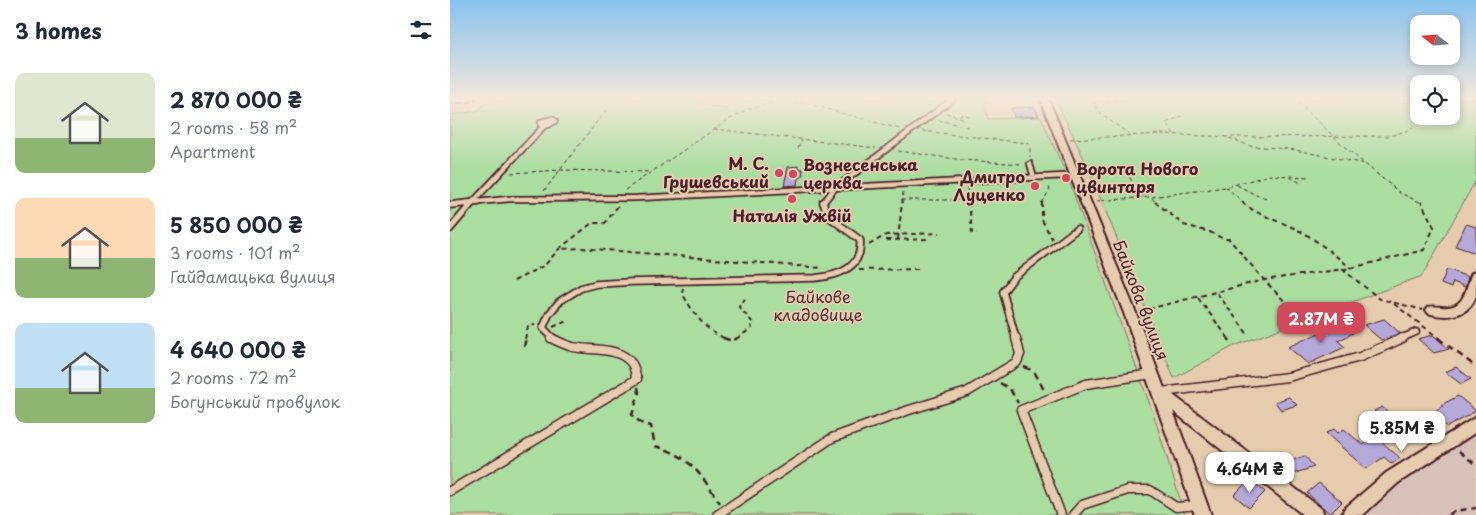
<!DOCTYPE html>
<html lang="en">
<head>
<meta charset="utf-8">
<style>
  body { margin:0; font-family:"Playpen Sans",sans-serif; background:#f6f6f7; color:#1f2937; height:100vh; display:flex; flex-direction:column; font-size:19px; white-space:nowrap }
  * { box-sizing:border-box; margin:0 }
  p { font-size:16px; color:#747a83 }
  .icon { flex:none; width:28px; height:28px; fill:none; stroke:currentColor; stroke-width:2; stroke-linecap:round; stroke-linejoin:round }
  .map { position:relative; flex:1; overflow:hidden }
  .details { display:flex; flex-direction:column; background:#fff; width:450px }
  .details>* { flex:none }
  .needle { width:32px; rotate:287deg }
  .tools { position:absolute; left:960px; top:15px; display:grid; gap:10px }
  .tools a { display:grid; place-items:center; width:50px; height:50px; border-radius:10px; background:#fff; box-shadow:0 2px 8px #0003; font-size:25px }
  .price { position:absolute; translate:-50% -42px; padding:0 11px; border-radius:10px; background:#fff; color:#222; font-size:16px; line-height:32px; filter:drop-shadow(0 1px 2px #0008) }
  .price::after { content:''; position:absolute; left:50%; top:30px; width:15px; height:11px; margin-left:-8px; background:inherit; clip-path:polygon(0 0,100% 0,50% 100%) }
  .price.on { background:#d1495b; color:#fff }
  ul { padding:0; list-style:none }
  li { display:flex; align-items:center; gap:15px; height:125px; padding:0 15px }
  li span { display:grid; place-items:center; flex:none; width:140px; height:100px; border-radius:10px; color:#555 }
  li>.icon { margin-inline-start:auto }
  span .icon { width:60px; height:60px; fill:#fffc; stroke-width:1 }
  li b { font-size:21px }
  h2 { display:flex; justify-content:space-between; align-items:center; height:60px; padding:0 15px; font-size:21px }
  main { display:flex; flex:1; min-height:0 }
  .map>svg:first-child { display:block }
</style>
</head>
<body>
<main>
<section class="details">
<h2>3 homes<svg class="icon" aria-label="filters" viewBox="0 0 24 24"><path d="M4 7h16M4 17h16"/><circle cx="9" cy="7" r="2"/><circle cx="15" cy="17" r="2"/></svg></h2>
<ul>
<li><span style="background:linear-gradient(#dfe7d0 65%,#8fb573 0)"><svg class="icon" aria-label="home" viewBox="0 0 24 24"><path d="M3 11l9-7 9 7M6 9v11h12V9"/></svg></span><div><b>2 870 000 ₴</b><p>2 rooms · 58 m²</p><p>Apartment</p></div></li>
<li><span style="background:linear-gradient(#ffd9b3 60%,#8fb573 0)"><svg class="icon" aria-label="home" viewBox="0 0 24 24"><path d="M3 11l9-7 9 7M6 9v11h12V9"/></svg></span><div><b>5 850 000 ₴</b><p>3 rooms · 101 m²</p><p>Гайдамацька вулиця</p></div></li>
<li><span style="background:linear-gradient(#bfe0f5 65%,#8fb573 0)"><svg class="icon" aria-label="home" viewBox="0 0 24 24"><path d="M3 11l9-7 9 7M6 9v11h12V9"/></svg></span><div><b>4 640 000 ₴</b><p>2 rooms · 72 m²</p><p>Богунський провулок</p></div></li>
</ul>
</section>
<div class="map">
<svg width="1026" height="515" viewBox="0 0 1026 515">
  <rect width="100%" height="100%" fill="#e5ccad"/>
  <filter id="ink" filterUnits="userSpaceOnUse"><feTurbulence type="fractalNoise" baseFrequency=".02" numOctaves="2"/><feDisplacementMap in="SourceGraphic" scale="10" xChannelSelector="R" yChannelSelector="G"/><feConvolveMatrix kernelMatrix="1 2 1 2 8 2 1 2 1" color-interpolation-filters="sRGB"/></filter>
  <g filter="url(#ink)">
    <g fill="#d7c2ba">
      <path d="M 245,98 L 308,98 L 275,109 L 246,103 Z"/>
      <path d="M 1026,424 L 1026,515 L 900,515 Z"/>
    </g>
    <g fill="#aade9f" stroke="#7a7e65">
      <path d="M 82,98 L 245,98 L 246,103 L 275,109 L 308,98 L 534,98 L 538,119 L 591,117 L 619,181 L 704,416 L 735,515 L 0,515 L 0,115 L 28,111 L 34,104 Z"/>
      <path d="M 605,98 L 969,98 L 969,116 L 1001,116 L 1001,98 L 1026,98 L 1026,180 L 972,276 L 784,346 L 724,378 L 636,163 Z"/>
    </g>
    <g fill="#b5a9da" stroke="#4a1f2b">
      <path d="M 585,107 L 589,116 L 564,117 L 561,108 Z"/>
      <path d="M 349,166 L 349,169 L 353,169 L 352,177 L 348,178 L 347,185 L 334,186 L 338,167 Z"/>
      <path d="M 1016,224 L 1026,227 L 1026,253 L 1005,246 Z"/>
      <path d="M 997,269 L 1018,277 L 1015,287 L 1003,282 L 1001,288 L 991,284 Z"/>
      <path d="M 934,319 L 950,333 L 931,340 L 914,325 Z"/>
      <path d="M 891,323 L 903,333 L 888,341 L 895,347 L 858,364 L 838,347 Z"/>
      <path d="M 983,335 L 999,349 L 984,353 L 968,339 Z"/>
      <path d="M 1006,367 L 1021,379 L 1011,384 L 995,372 Z"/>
      <path d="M 1008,396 L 1026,411 L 997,427 L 980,414 L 993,406 L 991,405 Z"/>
      <path d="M 839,397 L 847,405 L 831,410 L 825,402 Z"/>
      <path d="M 932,407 L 954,426 L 946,430 L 924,411 Z"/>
      <path d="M 884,429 L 888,433 L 894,429 L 913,445 L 926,437 L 950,458 L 942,464 L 934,457 L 916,469 L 876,433 Z"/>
      <path d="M 855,456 L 864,467 L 833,477 L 823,467 Z"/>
      <path d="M 800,479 L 815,492 L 799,508 L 784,495 Z"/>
      <path d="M 869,483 L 892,502 L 880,514 L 857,493 Z"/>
    </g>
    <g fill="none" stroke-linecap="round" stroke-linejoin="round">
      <defs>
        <g id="service-far2">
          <path d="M 103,119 L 105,121 L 98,125 L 91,125 L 91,122 Z"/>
          <path d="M 580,164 L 584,178"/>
          <path d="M 17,203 L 59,199 L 187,198 L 614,176"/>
          <path d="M 22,203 L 94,126"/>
          <path d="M 373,203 L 384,189 L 504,98"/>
        </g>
        <g id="service-far1">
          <path d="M 0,205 L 29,202"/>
          <path d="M 0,229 L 23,202"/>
          <path d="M 104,339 L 93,328 L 99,314 L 110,301 L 131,288 L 146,284 L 181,282 L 365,278 C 388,276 413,268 410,240 L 378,216 L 373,202"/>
          <path d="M 566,339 L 553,292 L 564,277 L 627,229"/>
          <path d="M 950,339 L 966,332"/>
        </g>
        <g id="service">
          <path d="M 711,392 L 838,377 L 910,357 L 953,338"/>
          <path d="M 0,491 L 187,379 C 185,375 185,368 182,364 C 170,346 141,351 123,347 C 115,345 109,342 101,338"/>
          <path d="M 267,515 L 382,438 L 459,410 L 517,392 L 567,362 L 570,354 L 566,338"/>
          <path d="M 611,515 L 571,410 L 636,384 L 702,374"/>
          <path d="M 623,515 L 632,505 L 678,490 L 700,490 L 726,507 L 749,505"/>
        </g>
        <g id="minor">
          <path d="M 590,98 L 598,98 L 686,313 L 714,388 L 872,509 L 874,515 L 853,515 L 723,411 L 761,515 L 745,515 L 674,313 Z"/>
          <path d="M 1026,272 C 1026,279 1026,290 1026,296 C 1019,317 995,319 978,313 L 976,310 L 978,307 C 985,305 991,308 998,307 C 1016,306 1016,285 1022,273 Z"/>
          <path d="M 1026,417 L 1026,432 L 948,483 L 913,515 L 892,515 L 894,509 L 936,473 Z"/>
        </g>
        <path id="secondary" d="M 0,98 L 25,98 L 19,101 L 0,103 Z"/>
      </defs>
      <use href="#service-far2" stroke="#4a1f2b" stroke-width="8"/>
      <use href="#service-far1" stroke="#4a1f2b" stroke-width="9"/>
      <use href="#service" stroke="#4a1f2b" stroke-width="11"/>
      <use href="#minor" stroke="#4a1f2b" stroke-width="4"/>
      <use href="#secondary" stroke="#4a1f2b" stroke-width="4"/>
      <g stroke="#4a1f2b" stroke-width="1" stroke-dasharray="4 3" stroke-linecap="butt">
        <path d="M 337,98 L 450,129"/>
        <path d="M 464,98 L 485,102"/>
        <path d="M 639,98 L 643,103"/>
        <path d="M 843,98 L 897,149 L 950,193 L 972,203"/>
        <path d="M 496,113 L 515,119"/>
        <path d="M 509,116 L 513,114 L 521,117"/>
        <path d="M 488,120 L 518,127"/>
        <path d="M 264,129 L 426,148"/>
        <path d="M 472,131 L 577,143 L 580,147 L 580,157"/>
        <path d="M 724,134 L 716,123 L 732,116"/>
        <path d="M 680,135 L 651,114 L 643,103 L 686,98"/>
        <path d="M 779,138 L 800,146 L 840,149 L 916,164"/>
        <path d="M 620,139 L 710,134 L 779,137 L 939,136 L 956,131 L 979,116"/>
        <path d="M 348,148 L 352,140"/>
        <path d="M 448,151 L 513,160 L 572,164"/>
        <path d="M 673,165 L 688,193 L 694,196"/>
        <path d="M 61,173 L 111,170 L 201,172"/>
        <path d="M 840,177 L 851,183"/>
        <path d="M 787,185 L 806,195 L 817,198"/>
        <path d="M 517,187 L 519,203"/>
        <path d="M 776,187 L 794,203"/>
        <path d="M 175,190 L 278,120 L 299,109 L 337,98"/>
        <path d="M 94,191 L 156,110"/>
        <path d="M 702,198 L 706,203"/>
        <path d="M 451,200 L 518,200"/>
        <path d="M 646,201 L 701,197 L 776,187 L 820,175 L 859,177"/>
        <path d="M 452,203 L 453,191"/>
        <path d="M 592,203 L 600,189 L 598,185"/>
      </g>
      <g stroke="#4a1f2b" stroke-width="2" stroke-dasharray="5 4" stroke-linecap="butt">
        <path d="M 519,202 L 522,233 L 527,233"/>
        <path d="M 592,202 L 592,220 L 602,239"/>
        <path d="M 705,202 L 734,225 L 760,232 L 774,239 L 779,239 L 814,280 L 848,315"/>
        <path d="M 792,202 C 806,215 827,220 844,228 C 865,238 883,254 901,268"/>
        <path d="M 168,206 L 155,223 L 142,223 L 109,249 L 132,248 L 372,268"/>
        <path d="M 448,239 L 452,202"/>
        <path d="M 436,240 L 481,239"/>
        <path d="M 419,245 L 436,235 L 490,233"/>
        <path d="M 892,269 L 930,299 L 973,310"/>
        <path d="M 409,270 L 469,269"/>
        <path d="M 64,281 L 95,265 L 109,249"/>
        <path d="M 233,288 L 232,293 C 243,312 255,332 277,339"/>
        <path d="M 767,293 L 799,336"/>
        <path d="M 748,298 L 779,339"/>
        <path d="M 944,304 L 990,339"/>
        <path d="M 690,311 L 814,280 L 901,268 L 974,250 L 984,227 L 971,202"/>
        <path d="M 103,327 L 117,321"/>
        <path d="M 75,339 L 78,326 L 85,325"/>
        <path d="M 286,339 L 302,328 L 301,326 L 304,324 L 289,307 L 290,303 L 297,298"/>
      </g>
      <g stroke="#4a1f2b" stroke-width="2.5" stroke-dasharray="7 5" stroke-linecap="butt">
        <path d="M 273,338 L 283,341 L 287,338"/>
        <path d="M 778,338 L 780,341"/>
        <path d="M 988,338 L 1026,367"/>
        <path d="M 74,347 L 76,338"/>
        <path d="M 574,367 L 584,371 L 594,390"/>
        <path d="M 550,383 L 560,389 L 568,403"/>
        <path d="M 188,387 L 189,393 L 182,415 L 191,423 L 201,426 L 205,446 C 241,456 250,474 270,503"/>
        <path d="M 1009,451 L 1026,465"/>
        <path d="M 999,515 L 1004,511 L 1026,508"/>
      </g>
      <use href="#service-far2" stroke="#e5ccad" stroke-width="4.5"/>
      <use href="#service-far1" stroke="#e5ccad" stroke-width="5.5"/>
      <use href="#service" stroke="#e5ccad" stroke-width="8"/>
      <use href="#minor" fill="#e5ccad" fill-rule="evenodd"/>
      <use href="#secondary" fill="#e5ccad" fill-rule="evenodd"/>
    </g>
  </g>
  <linearGradient id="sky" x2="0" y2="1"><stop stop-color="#88c2ef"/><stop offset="0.58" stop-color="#f3e8da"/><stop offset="1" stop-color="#f3e8da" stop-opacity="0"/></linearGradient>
  <rect width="1026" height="170" fill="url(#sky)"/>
  <g fill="#d1495b" stroke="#e5ccad" stroke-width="2">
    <circle cx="329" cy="173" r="5"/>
    <circle cx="343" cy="174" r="5"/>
    <circle cx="616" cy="178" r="5"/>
    <circle cx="585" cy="186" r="5"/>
    <circle cx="342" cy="199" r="5"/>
  </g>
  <g text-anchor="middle" stroke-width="4" stroke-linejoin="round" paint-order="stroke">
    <g font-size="16" font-weight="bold" fill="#4a1f2b" stroke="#e5ccad" text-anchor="end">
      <text x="319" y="170">М. С.<tspan x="319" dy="18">Грушевський</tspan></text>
      <text x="353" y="171" text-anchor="start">Вознесенська<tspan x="353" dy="18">церква</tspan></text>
      <text x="626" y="175" text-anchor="start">Ворота Нового<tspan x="626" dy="18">цвинтаря</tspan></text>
      <text x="575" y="183">Дмитро<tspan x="575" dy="18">Луценко</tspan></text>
      <text x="342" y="222" text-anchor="middle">Наталія Ужвій</text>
    </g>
    <g font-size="16" fill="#543237" stroke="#e5ccad">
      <text x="368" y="303">Байкове<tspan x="368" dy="18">кладовище</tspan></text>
    </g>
    <g font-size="16" fill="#4a1f2b" stroke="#e5ccad">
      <text transform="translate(691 300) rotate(69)" y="6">Байкова вулиця</text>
    </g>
  </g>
</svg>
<div class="tools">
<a><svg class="needle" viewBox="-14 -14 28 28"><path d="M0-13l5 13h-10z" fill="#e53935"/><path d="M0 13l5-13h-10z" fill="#747a83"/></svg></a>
<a><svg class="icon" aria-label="locate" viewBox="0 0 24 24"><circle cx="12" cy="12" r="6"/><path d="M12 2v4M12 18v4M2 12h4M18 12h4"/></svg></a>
</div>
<b class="price on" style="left:871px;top:344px">2.87M ₴</b>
<b class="price" style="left:952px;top:453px">5.85M ₴</b>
<b class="price" style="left:800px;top:494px">4.64M ₴</b>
</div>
</main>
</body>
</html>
